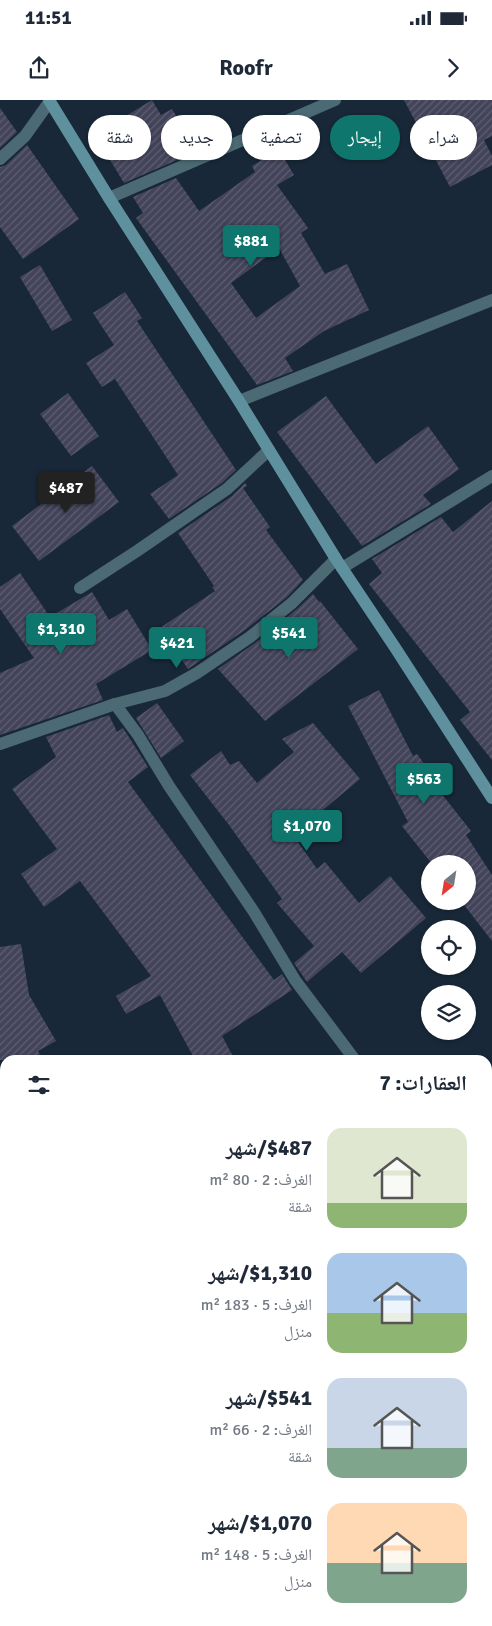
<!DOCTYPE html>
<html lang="ar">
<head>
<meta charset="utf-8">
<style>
  body { margin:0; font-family:Signika,"Noto Naskh Arabic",sans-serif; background:#f2f2f3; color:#1f2937; direction:rtl; height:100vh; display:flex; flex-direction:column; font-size:19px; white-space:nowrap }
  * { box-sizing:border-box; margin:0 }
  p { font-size:16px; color:#747a83 }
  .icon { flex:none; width:28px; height:28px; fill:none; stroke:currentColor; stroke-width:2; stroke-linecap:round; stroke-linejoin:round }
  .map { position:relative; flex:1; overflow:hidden; direction:ltr }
  .details { position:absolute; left:0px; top:955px; width:492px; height:571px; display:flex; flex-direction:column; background:#fff; border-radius:15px 15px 0 0; box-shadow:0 1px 4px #0004; direction:rtl }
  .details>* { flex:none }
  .guide { position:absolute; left:15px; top:15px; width:462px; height:45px; direction:rtl; display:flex; gap:10px }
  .needle { width:32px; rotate:210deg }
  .tools { position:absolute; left:421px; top:755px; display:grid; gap:10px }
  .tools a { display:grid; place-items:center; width:55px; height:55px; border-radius:50%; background:#fff; box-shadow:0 1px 4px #0004; font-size:25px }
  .price { position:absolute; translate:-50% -42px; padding:0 11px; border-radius:5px; background:#0f766e; color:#fff; font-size:16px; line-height:32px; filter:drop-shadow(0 1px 2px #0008) }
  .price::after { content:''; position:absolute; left:50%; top:30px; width:15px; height:11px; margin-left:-8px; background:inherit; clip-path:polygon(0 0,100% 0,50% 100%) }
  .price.current { background:#222; color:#fff }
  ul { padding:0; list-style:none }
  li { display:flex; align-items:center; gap:15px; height:125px; padding:0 25px }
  li span { display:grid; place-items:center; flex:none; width:140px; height:100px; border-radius:15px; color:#555 }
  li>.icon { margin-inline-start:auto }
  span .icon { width:60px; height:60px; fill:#fffc; stroke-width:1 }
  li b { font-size:21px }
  h2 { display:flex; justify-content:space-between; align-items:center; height:60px; padding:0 25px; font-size:21px }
  .chip { padding:0 18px; border-radius:22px; background:#fff; box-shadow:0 1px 4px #0004; font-size:18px; line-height:45px }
  .chip.current { background:#0f766e; color:#fff }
  .status { display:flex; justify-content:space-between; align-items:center; height:35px; padding:0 25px; background:#fff; direction:ltr }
  .status svg { height:14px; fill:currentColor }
  header { display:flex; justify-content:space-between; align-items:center; height:65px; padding:0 25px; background:#fff; font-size:22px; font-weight:700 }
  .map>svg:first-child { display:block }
</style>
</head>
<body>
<div class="status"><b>11:51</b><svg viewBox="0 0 49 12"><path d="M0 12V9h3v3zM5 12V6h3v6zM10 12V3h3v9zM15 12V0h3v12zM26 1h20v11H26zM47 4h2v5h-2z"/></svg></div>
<header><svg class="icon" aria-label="forward" viewBox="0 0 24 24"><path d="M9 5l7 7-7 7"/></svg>Roofr<svg class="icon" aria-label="share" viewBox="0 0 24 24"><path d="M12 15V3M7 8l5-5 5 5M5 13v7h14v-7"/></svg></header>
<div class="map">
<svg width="492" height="1526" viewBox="0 0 492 1526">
  <defs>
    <pattern id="building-hatch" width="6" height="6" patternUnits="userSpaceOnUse" patternTransform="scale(1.25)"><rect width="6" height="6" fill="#43445a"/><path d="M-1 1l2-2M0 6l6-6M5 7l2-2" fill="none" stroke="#5e5f72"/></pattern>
  </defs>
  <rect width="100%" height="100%" fill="#182838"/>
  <g fill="url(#building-hatch)" fill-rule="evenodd">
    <path d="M 152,0 L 161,15 L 172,9 L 198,51 L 124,83 L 95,35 Z"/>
    <path d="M 404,0 L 492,0 L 492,36 L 484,40 L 492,56 L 492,65 L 450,87 Z"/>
    <path d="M 0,8 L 17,32 L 0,48 Z"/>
    <path d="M 27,45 L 79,119 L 23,159 L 0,127 L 0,67 L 6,65 Z"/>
    <path d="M 279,50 L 294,75 L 277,85 L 308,128 L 301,133 L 325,174 L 347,164 L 369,210 L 324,231 L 285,258 L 293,271 L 257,285 L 136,118 L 143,113 L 133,97 L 176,78 L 199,111 L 255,72 L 252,66 ZM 279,148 L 300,186 L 256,218 L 231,183 Z"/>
    <path d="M 40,165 L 72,220 L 52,231 L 20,177 Z"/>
    <path d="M 125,192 L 142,218 L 137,221 L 236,370 L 222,383 L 169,419 L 150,394 L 178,375 L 115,279 L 102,287 L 86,263 L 114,245 L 93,213 Z"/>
    <path d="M 68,293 L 99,336 L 71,356 L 40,314 Z"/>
    <path d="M 326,296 L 376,364 L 428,326 L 459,369 L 423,395 L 431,404 L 362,446 L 277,332 Z"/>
    <path d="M 92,366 L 119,402 L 39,461 L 12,426 Z"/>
    <path d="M 245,383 L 247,386 L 243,388 L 270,427 L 266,430 L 303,480 L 287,497 L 245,530 L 188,569 L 160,528 L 215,491 L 212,487 L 214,486 L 178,433 L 232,396 Z"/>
    <path d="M 492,401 L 492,660 L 460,620 L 470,612 L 369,484 L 382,473 L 372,459 L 441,417 L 453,432 Z"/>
    <path d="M 20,473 L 50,517 L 92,492 L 109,520 L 127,509 L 152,550 L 96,584 L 103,600 L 0,635 L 0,573 L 34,558 L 0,509 L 0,487 Z"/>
    <path d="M 313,494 L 319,502 L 320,501 L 358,549 L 265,621 L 218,569 L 255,543 L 297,509 Z"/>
    <path d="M 379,590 L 413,656 L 417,654 L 444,691 L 441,693 L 471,731 L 466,735 L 492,775 L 492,841 L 461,801 L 468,801 L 468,764 L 432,764 L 402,726 L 408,722 L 348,606 Z"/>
    <path d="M 157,603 L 184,641 L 161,658 L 136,618 Z"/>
    <path d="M 109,615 L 117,632 L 123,628 L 148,667 L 128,682 L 274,880 L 282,874 L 292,890 L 222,936 L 235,960 L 195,960 L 160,895 L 126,914 L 116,896 L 151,876 L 80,781 L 44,807 L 21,774 L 57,749 L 12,689 L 56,657 L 46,637 Z"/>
    <path d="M 313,623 L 360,679 L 293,735 L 317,769 L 325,762 L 359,803 L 390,776 L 426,818 L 361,873 L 342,852 L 307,882 L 294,863 L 314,846 L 277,803 L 282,799 L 229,725 L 190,675 L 221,651 L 230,665 L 239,661 L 257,683 L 294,652 L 282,639 Z"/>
    <path d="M 21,844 L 29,895 L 56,941 L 38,951 L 43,960 L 0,960 L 0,847 Z"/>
  </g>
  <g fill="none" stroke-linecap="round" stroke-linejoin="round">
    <g stroke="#4b6a73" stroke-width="12">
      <path d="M 0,59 L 25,36 L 50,1"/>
      <path d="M 109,98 L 335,0"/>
      <path d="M 239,301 L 492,200"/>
      <path d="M 342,468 L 492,376"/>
      <path d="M 80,488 L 137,451 L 227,389 L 269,350"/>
      <path d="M 115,604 L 138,635 L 169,686 L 254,812 L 295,880 L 355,960"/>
      <path d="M 0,644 L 115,604 L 165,591 L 197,573 L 250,537 L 292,503 L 336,459"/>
      <path d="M 0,1055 L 5,1062"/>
      <path d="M 488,1193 L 492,1202"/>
    </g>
    <path stroke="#5e909e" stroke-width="12" d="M 49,0 L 109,98 L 239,301 L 336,459 L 396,549 L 492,698"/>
  </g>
</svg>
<div class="tools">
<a><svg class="needle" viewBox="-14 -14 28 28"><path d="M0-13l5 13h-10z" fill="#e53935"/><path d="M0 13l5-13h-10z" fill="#747a83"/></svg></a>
<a><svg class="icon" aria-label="locate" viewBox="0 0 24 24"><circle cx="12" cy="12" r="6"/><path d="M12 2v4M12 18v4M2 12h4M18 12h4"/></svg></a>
<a><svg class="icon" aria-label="layers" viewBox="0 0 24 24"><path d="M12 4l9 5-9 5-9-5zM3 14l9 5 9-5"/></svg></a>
</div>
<b class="price" style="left:251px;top:167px">$881</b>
<b class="price current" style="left:66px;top:414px">$487</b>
<b class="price" style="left:61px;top:555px">$1,310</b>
<b class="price" style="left:289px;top:559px">$541</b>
<b class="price" style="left:177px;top:569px">$421</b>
<b class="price" style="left:424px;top:705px">$563</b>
<b class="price" style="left:307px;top:752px">$1,070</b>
<div class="guide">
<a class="chip">شراء</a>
<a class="chip current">إيجار</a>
<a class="chip">تصفية</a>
<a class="chip">جديد</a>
<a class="chip">شقة</a>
</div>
<section class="details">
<h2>العقارات: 7<svg class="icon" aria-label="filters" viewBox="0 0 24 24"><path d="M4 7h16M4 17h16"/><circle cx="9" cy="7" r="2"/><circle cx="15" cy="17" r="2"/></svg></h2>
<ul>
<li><span style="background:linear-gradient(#dfe7d0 75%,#8fb573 0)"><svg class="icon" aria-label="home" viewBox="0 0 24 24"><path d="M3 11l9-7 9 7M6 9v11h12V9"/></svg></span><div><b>$487/شهر</b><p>الغرف: 2 · 80 m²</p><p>شقة</p></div></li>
<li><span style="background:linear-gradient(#a9c7e8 60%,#8fb573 0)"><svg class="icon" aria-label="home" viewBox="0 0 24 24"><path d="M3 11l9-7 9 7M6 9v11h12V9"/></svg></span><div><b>$1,310/شهر</b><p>الغرف: 5 · 183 m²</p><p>منزل</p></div></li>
<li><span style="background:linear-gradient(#c9d6e8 70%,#7fa58c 0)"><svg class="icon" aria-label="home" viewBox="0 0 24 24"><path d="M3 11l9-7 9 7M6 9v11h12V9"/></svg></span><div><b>$541/شهر</b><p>الغرف: 2 · 66 m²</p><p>شقة</p></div></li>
<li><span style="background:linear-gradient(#ffd9b3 60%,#7fa58c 0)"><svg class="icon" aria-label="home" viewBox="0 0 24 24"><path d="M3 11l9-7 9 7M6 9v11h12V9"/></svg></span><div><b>$1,070/شهر</b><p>الغرف: 5 · 148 m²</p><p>منزل</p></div></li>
</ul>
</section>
</div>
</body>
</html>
